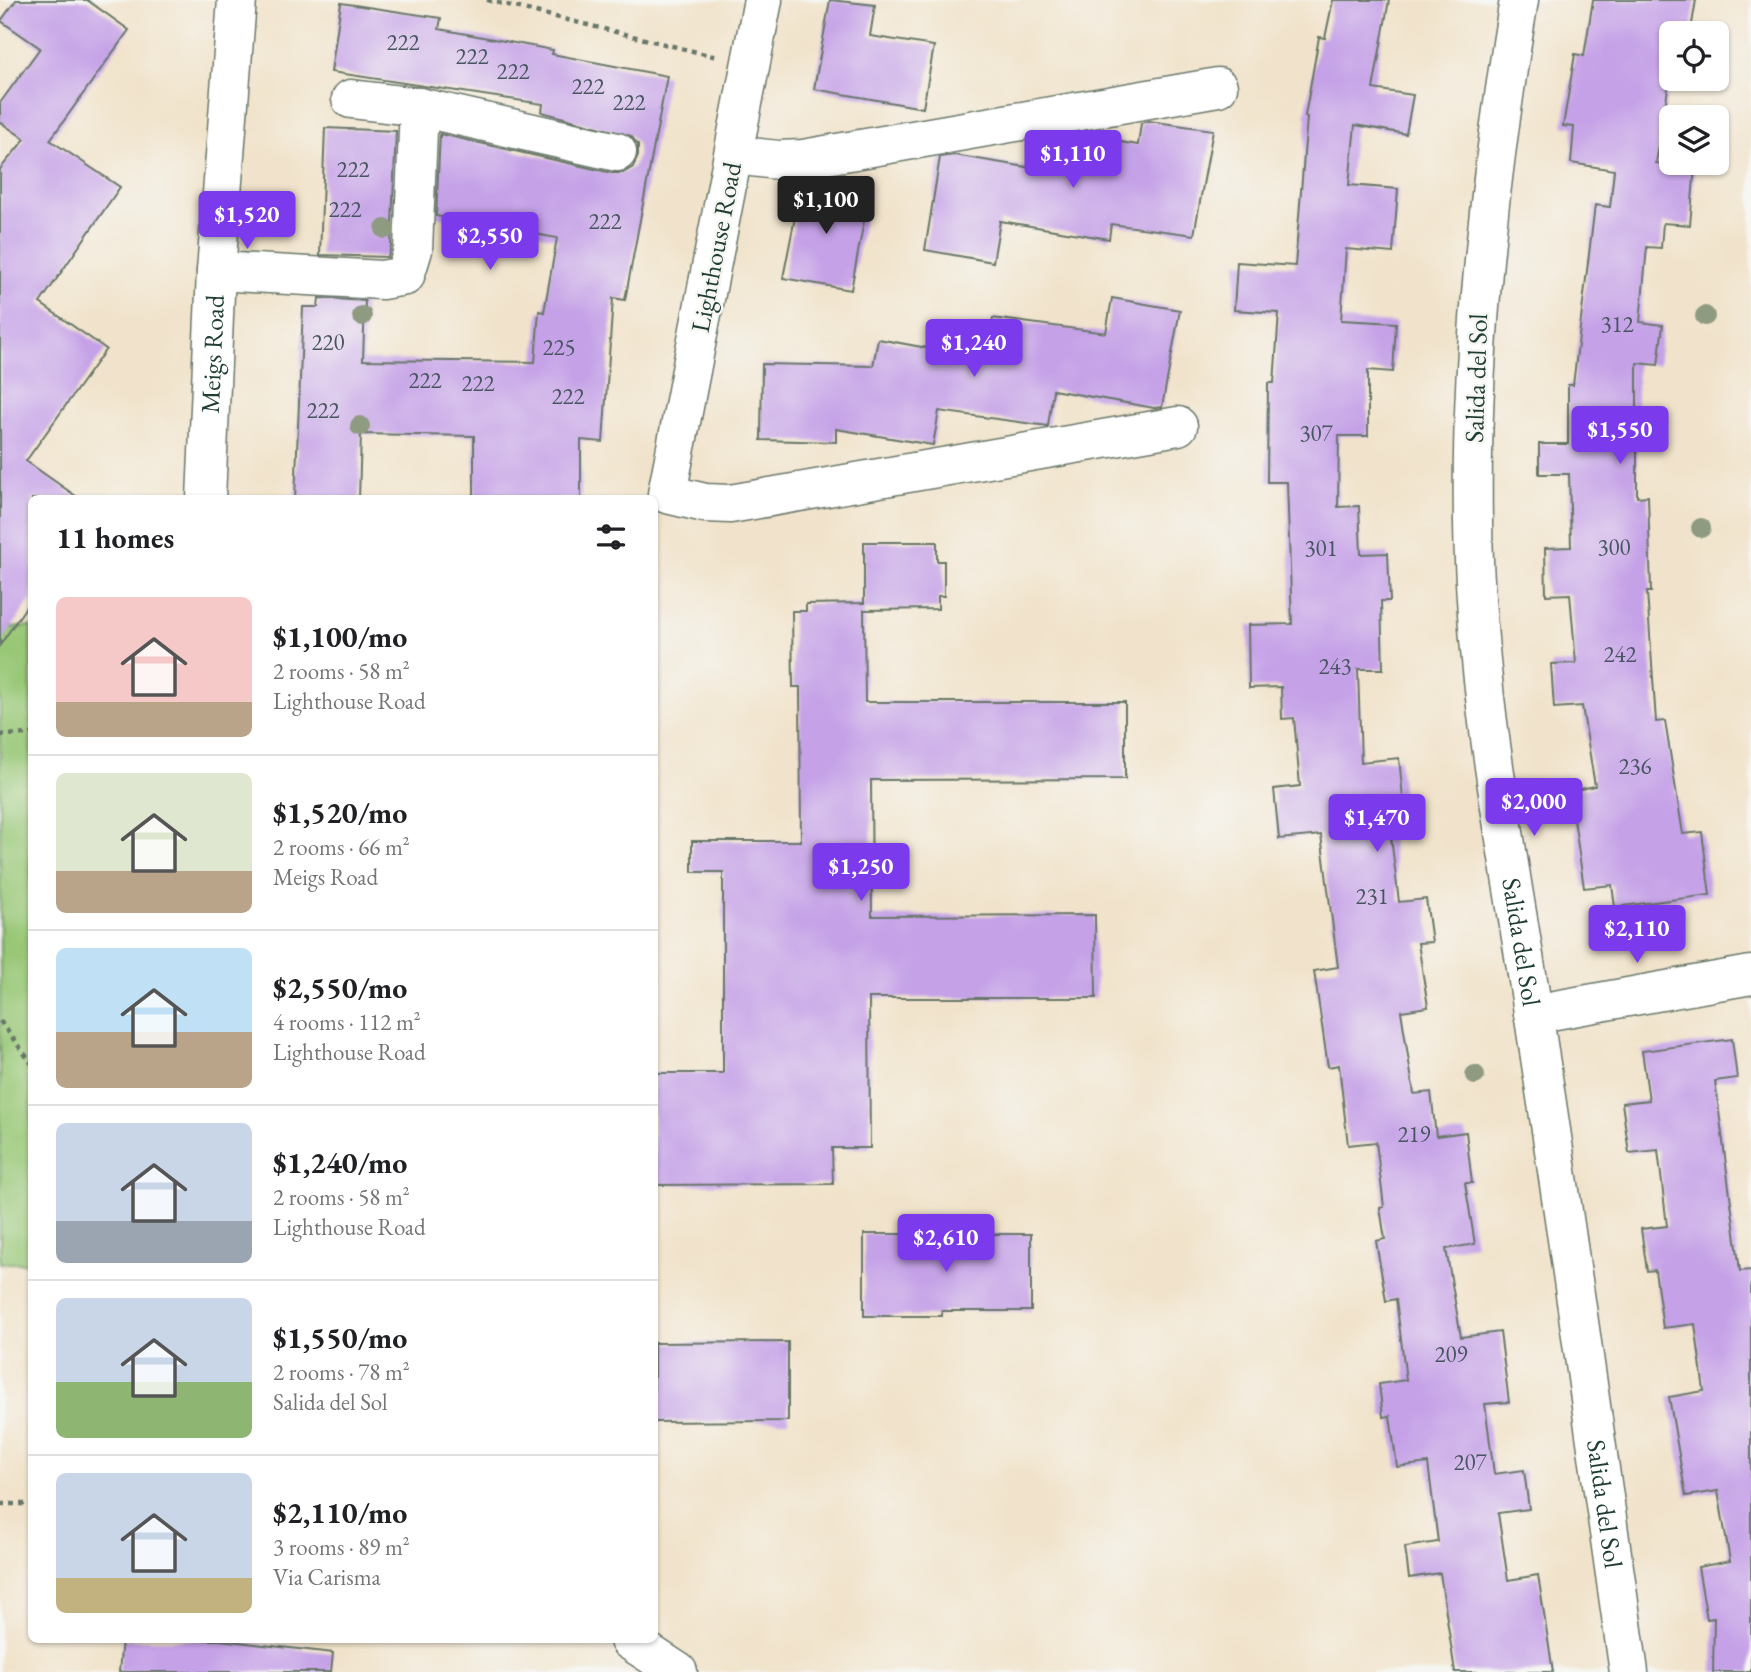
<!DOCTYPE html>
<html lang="en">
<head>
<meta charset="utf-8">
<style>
  body { margin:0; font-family:"EB Garamond",serif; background:#f2f2f2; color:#202124; height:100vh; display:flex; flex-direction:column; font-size:26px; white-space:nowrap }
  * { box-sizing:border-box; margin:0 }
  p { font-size:23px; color:#757577 }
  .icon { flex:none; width:38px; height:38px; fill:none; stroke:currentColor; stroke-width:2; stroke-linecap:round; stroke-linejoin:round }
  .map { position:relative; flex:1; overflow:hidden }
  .drawer { position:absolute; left:28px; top:495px; width:630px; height:1148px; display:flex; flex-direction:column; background:#fff; border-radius:10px; box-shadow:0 2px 5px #0004 }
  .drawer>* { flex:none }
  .fabs { position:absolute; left:1659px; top:21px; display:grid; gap:14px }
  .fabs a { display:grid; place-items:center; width:70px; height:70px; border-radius:10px; background:#fff; box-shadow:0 2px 5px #0004; font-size:35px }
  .price { position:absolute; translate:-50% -60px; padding:0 16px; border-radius:7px; background:#7c3aed; color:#fff; font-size:23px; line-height:46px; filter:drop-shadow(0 2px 4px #0008) }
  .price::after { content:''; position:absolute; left:50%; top:42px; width:21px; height:16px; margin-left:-10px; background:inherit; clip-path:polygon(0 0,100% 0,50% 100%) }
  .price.active { background:#222; color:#fff }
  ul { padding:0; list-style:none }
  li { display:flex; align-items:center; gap:21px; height:175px; padding:0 28px }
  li+li { border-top:2px solid #e0e0e0 }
  li span { display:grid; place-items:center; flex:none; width:196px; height:140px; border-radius:10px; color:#555 }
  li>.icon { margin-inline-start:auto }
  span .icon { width:84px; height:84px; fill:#fffc; stroke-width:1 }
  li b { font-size:30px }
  h2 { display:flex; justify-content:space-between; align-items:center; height:84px; padding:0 28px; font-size:30px }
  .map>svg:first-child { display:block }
</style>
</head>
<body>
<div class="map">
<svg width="1751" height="1672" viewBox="0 0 1751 1672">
  <rect width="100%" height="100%" fill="#f6f6f2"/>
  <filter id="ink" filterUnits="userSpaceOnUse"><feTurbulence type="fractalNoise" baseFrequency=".0143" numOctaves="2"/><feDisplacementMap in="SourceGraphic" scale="14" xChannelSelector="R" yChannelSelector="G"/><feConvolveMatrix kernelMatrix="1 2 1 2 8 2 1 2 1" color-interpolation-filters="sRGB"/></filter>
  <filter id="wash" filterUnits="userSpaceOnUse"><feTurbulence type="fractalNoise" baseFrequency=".00686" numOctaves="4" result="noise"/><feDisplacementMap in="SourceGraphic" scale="28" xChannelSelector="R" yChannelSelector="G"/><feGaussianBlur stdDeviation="1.57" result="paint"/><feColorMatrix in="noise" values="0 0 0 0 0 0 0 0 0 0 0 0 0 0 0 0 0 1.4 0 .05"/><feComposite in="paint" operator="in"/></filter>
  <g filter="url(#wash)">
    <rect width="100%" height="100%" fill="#f1e3cb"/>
    <path fill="#98c776" stroke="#5c8255" stroke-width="2" d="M 31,626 L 31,1263 L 0,1263 L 0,629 Z"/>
    <g id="blocks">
      <g fill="#c5a1e7">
        <path d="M 16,0 L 87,0 L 129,30 L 50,140 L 120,187 L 40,303 L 106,349 L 26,461 L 80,499 L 32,499 L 32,598 L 0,645 L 0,169 L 25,139 L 0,122 L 0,103 L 40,48 L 1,21 Z"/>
        <path d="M 830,0 L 875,5 L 870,36 L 934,46 L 923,108 L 814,89 Z"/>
        <path d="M 1333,0 L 1389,0 L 1373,89 L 1413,95 L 1406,134 L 1355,125 L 1349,185 L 1398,189 L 1393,253 L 1346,249 L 1341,320 L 1396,323 L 1393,372 L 1368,370 L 1368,436 L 1339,436 L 1338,507 L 1359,506 L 1361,554 L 1388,553 L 1390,601 L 1381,601 L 1383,669 L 1358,669 L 1361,762 L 1399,758 L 1406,828 L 1390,829 L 1399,902 L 1426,899 L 1432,942 L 1418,943 L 1428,1007 L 1401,1011 L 1414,1094 L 1431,1092 L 1436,1136 L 1466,1132 L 1472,1183 L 1465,1183 L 1475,1244 L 1446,1249 L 1461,1337 L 1500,1332 L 1509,1402 L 1485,1404 L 1494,1474 L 1524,1470 L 1529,1509 L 1498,1513 L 1508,1580 L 1538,1575 L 1553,1672 L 1455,1672 L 1440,1573 L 1409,1578 L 1405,1547 L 1438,1542 L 1428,1463 L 1397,1467 L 1390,1416 L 1383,1417 L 1379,1384 L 1406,1380 L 1396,1299 L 1386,1301 L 1376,1241 L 1385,1239 L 1380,1208 L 1384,1207 L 1376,1142 L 1348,1145 L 1339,1065 L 1328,1067 L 1314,971 L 1338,967 L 1321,835 L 1279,839 L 1274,789 L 1300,786 L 1294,718 L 1282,719 L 1281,687 L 1249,688 L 1248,625 L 1292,624 L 1287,482 L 1267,482 L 1268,383 L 1274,383 L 1279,313 L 1234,310 L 1237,262 L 1295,266 L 1307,117 L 1305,116 L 1319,37 L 1325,38 Z"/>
        <path d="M 1593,0 L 1696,0 L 1691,30 L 1671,27 L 1671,70 L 1656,163 L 1695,166 L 1690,225 L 1663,223 L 1661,248 L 1647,247 L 1640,322 L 1663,325 L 1658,365 L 1637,363 L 1637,497 L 1648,496 L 1651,592 L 1647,592 L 1656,722 L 1665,721 L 1683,834 L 1702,832 L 1710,895 L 1615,907 L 1612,885 L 1584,888 L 1570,791 L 1595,786 L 1582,706 L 1554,708 L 1551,664 L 1576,663 L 1570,594 L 1546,595 L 1545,548 L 1571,547 L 1569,474 L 1539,474 L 1539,444 L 1568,444 L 1568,385 L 1573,385 L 1595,205 L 1610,207 L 1614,170 L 1571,163 L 1574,127 L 1563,126 L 1575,54 L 1584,56 Z"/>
        <path d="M 341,3 L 441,18 L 439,29 L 553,50 L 552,54 L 667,76 L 625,300 L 613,298 L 603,442 L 581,440 L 581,499 L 474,499 L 474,436 L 361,434 L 359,499 L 295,499 L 303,307 L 318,307 L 319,298 L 365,301 L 363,360 L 535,362 L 539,311 L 544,312 L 557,238 L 436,216 L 440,134 L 612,173 L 623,173 L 633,167 L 638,156 L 638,145 L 631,136 L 542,112 L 543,104 L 331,72 Z"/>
        <path d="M 1149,121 L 1213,130 L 1194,235 L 1111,224 L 1109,239 L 1000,221 L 993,262 L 925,250 L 940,157 L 954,155 L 1050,171 L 1056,137 L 1075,134 L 1138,145 L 1141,123 Z"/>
        <path d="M 325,128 L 396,131 L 391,246 L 388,257 L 320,255 Z"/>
        <path d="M 802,182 L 869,194 L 851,290 L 783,278 Z"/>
        <path d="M 1112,298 L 1180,310 L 1162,407 L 1154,408 L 1053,390 L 1048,426 L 939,411 L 933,445 L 836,429 L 836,442 L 761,440 L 762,364 L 873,366 L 878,339 L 987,359 L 993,318 L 1106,333 Z"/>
        <path d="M 864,542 L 937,542 L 937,561 L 944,561 L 944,596 L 938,596 L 938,609 L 864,610 L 865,702 L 1125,702 L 1125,779 L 871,780 L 872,916 L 1095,915 L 1096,998 L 869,998 L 870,1148 L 832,1148 L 833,1184 L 654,1185 L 654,1073 L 723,1073 L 723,872 L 692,872 L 692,841 L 801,841 L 800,687 L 793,687 L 792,611 L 806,611 L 806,604 L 864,603 Z"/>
        <path d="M 1732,1039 L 1737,1078 L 1715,1081 L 1740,1271 L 1751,1270 L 1751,1672 L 1713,1672 L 1714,1618 L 1707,1619 L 1698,1567 L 1730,1561 L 1718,1491 L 1686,1496 L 1669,1397 L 1704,1391 L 1695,1324 L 1663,1328 L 1655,1270 L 1647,1271 L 1641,1229 L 1667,1226 L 1658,1150 L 1629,1153 L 1622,1103 L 1649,1100 L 1642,1051 Z"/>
        <path d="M 864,1234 L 1031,1234 L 1031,1311 L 942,1311 L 942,1316 L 864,1316 Z"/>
        <path d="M 788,1342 L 788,1421 L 654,1422 L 654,1343 Z"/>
        <path d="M 122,1640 L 220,1640 L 333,1653 L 331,1672 L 119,1672 Z"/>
      </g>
    </g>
  </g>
  <g filter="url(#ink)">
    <use href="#blocks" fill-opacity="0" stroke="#687769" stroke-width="2"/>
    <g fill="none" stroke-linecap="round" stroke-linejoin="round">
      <defs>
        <g id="minor">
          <path d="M 763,0 L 667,494 L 705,503 L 730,504 L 1178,426"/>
          <path id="s1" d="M 1519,0 C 1490,174 1470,346 1473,522 C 1475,701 1513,875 1539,1051 C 1571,1258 1599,1465 1629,1672"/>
          <path d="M 351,99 L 419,107"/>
          <path d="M 734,155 L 778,160 L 803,159 L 1218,87"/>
          <path d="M 216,271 L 382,280 L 405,276 L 413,250 L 419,107 L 617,152"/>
          <path d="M 1533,1014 L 1751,975"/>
        </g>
        <g id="major">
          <path id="s2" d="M 206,499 L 216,271 L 237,0"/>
          <path d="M 629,1640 L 678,1672"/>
        </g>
      </defs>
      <use href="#minor" stroke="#687769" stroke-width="41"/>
      <use href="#major" stroke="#687769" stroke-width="41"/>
      <g stroke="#687769" stroke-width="4.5" stroke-dasharray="5 5" stroke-linecap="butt">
        <path d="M 487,0 L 717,57"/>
        <path d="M 0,735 L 32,734"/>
        <path d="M 0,1021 L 32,1064"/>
        <path d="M 0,1504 L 32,1504"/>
      </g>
      <use href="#minor" stroke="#fff" stroke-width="38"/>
      <use href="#major" stroke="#fff" stroke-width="38"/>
    </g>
    <g fill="#8e9b81">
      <circle cx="385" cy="229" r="10"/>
      <circle cx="362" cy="316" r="10"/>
      <circle cx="1705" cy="316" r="10"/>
      <circle cx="360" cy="426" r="10"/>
      <circle cx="1701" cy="528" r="10"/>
      <circle cx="1475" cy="1075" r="10"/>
    </g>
  </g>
  <g text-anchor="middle" stroke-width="5" stroke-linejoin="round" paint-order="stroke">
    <g font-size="23" fill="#485661">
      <text x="403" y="50">222</text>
      <text x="472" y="64">222</text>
      <text x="513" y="79">222</text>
      <text x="588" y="94">222</text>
      <text x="629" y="110">222</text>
      <text x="353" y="177">222</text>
      <text x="345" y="217">222</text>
      <text x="605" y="229">222</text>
      <text x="1617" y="332">312</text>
      <text x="328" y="350">220</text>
      <text x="559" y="355">225</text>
      <text x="425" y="388">222</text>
      <text x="478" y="391">222</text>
      <text x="568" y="404">222</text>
      <text x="323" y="418">222</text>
      <text x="1316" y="441">307</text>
      <text x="1614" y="555">300</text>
      <text x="1321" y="556">301</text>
      <text x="1620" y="662">242</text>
      <text x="1335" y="674">243</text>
      <text x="1635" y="774">236</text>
      <text x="1372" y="904">231</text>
      <text x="1414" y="1142">219</text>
      <text x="1451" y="1362">209</text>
      <text x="1470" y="1470">207</text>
    </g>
    <g font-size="26" fill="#1f3d34" stroke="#f6f6f2">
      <text transform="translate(716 247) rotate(-79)" y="9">Lighthouse Road</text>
      <text dy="9" stroke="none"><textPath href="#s2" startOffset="145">Meigs Road</textPath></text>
      <text transform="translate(1476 378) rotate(-88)" y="9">Salida del Sol</text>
      <text dy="9" stroke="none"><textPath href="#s1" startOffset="948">Salida del Sol</textPath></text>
      <text dy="9" stroke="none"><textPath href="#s1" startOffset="1516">Salida del Sol</textPath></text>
    </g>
  </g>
</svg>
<div class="fabs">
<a><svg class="icon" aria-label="locate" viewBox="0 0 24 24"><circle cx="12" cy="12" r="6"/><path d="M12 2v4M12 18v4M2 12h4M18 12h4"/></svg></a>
<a><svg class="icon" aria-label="layers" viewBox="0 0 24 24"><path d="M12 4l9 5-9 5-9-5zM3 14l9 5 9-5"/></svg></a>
</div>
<b class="price" style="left:1073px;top:190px">$1,110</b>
<b class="price active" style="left:826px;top:236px">$1,100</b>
<b class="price" style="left:247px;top:251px">$1,520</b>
<b class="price" style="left:490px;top:272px">$2,550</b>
<b class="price" style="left:974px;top:379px">$1,240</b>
<b class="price" style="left:1620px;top:466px">$1,550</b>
<b class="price" style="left:1534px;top:838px">$2,000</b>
<b class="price" style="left:1377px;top:854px">$1,470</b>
<b class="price" style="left:861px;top:903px">$1,250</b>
<b class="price" style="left:1637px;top:965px">$2,110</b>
<b class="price" style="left:946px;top:1274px">$2,610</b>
<section class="drawer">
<h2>11 homes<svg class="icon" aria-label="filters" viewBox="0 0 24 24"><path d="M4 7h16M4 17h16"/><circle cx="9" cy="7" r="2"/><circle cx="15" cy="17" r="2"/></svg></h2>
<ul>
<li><span style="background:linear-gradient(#f6c9c9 75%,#b9a48a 0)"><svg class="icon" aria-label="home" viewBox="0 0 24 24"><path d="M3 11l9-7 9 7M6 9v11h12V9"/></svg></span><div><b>$1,100/mo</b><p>2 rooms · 58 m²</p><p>Lighthouse Road</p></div></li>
<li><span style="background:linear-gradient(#dfe7d0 70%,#b9a48a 0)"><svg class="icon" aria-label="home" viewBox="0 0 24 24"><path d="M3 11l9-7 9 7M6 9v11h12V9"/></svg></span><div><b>$1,520/mo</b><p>2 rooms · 66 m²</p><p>Meigs Road</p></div></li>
<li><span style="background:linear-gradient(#bfe0f5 60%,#b9a48a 0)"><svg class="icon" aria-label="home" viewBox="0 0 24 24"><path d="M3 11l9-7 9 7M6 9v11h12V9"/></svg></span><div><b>$2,550/mo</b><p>4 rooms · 112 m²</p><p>Lighthouse Road</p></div></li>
<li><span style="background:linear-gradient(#c9d6e8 70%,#9aa5b1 0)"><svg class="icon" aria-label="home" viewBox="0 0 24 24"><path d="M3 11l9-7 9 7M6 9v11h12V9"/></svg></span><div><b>$1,240/mo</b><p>2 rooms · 58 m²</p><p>Lighthouse Road</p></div></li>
<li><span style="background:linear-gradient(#c9d6e8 60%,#8fb573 0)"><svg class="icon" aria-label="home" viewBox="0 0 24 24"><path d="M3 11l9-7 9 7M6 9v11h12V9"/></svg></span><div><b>$1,550/mo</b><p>2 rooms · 78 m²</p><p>Salida del Sol</p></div></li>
<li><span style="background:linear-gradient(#c9d6e8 75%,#c2b280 0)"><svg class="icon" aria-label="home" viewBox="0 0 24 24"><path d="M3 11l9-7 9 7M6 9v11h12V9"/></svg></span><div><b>$2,110/mo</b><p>3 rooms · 89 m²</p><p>Via Carisma</p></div></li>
</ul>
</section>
</div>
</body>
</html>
